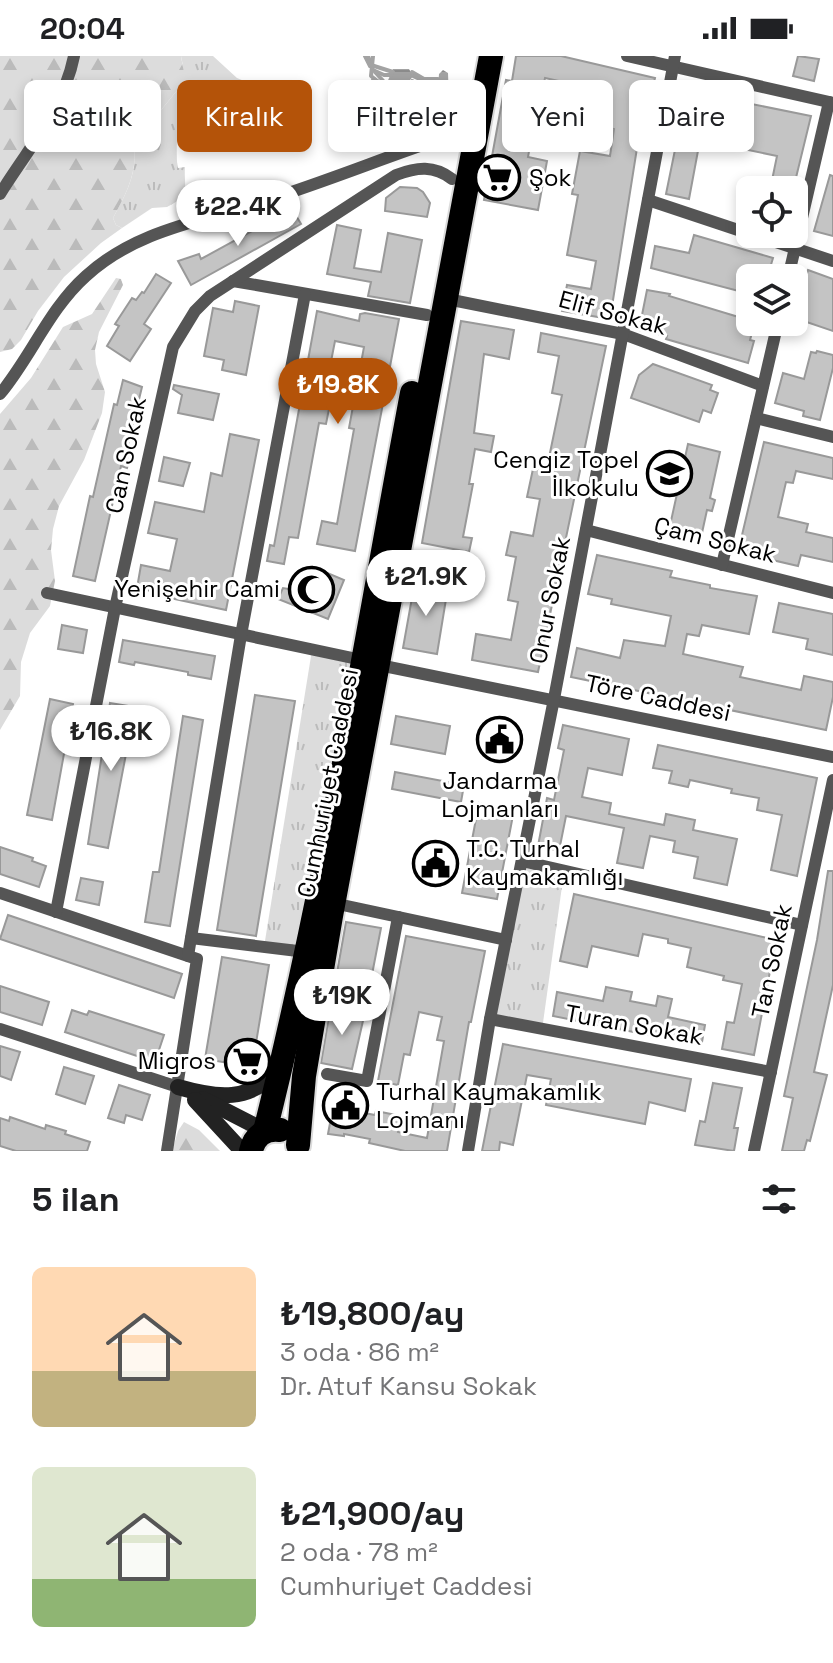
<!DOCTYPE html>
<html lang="tr">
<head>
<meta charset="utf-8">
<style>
  body { margin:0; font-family:"Space Grotesk",sans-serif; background:#f2f2f2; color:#202124; height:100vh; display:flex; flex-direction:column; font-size:30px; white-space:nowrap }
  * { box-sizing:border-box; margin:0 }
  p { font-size:26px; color:#757577 }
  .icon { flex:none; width:44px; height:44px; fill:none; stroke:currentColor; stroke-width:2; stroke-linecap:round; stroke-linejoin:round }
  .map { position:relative; height:1095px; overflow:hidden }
  .side { display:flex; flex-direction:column; background:#fff; flex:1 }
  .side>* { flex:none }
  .guide { position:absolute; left:24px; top:24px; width:786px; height:72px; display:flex; gap:16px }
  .controls { position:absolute; left:736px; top:120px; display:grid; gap:16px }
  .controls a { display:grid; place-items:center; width:72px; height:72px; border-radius:12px; background:#fff; box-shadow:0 4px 12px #0003; font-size:40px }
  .price { position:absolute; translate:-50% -68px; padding:0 18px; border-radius:28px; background:#fff; color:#222; font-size:26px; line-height:52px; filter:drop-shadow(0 2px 4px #0008) }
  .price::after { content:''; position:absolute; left:50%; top:48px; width:24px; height:18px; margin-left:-12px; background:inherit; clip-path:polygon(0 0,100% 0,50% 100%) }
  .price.selected { background:#b45309; color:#fff }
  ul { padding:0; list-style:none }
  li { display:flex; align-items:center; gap:24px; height:200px; padding:0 32px }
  li span { display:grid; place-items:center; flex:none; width:224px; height:160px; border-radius:12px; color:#555 }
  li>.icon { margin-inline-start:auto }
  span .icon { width:96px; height:96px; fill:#fffc; stroke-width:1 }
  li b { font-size:34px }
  h2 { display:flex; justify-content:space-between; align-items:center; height:96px; padding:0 32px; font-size:34px }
  .tag { padding:0 28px; border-radius:12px; background:#fff; box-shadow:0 4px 12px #0003; font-size:28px; line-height:72px }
  .tag.selected { background:#b45309; color:#fff }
  .status { display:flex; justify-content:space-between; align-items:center; height:56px; padding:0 40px; background:#fff; direction:ltr }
  .status svg { height:22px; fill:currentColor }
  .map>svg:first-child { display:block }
</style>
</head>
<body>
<div class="status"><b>20:04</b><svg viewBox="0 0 49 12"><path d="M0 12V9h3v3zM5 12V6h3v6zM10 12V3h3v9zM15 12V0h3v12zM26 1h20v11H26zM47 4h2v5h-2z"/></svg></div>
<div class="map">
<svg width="833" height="1095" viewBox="0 0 833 1095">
  <defs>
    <pattern id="grass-tufts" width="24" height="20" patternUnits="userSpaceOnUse" patternTransform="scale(2)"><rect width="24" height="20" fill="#dcdcdc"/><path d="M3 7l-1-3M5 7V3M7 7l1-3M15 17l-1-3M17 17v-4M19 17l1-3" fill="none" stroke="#bbb"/></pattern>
    <pattern id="forest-firs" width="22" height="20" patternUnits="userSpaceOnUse" patternTransform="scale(2)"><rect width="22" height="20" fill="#dcdcdc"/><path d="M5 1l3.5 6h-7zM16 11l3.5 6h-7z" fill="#bbb"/></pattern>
    <pattern id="water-rules" width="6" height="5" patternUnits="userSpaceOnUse" patternTransform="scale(2)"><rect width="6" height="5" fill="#a3a3a3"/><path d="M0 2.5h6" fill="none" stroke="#8b8b8b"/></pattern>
  </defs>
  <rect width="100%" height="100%" fill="#fff"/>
  <g fill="url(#grass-tufts)">
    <path d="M 181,0 L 213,0 L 237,22 L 249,27 L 228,43 L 203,45 L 198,48 L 190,60 L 178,66 C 177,73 176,106 178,112 L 185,111 C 184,122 187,131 183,142 L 167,151 L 152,152 L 122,172 L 116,169 L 113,162 C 128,135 142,108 130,77 L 138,62 L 162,53 L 179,32 L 183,10 Z"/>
    <path d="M 312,594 L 352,602 L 297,895 L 264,891 Z"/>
    <path d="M 522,805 L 564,816 L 542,974 L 490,963 Z"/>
  </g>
  <g fill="url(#forest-firs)">
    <path d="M 0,0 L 181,0 L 184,17 L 179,32 L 162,53 L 138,62 L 130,77 C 142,108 128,135 113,162 L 116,169 L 122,172 L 101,187 L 64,221 L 38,255 L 21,284 L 12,293 L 0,296 Z"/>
    <path d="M 116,222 L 121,223 L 123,229 L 99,276 L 95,294 L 96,308 L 105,336 L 102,357 L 84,404 L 59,450 L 53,473 L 51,494 L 55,525 L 50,550 L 30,577 L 21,606 L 20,640 L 0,674 L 0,358 L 31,322 L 63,271 L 92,258 Z"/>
    <path d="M 184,1066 L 199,1074 L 220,1095 L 172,1095 L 178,1075 Z"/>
  </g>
  <g fill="url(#water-rules)">
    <path d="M 393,13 L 409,13 L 413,20 C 409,27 404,28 399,33 C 393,41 393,48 385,54 L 374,41 L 385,31 Z"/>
    <path d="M 443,14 L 448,17 L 449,46 L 439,63 L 408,78 L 393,80 L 406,65 L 411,54 L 430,44 L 438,31 L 439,18 Z"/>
  </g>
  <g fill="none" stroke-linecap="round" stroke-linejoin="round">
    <g stroke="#a3a3a3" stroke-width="4">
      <path d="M 365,0 L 370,10"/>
      <path d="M 368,0 L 373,14 L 384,19 L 392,19"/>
      <path d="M 373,0 L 371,20 L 385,31"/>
      <path d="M 371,9 L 393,16"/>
      <path d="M 375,16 L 386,28"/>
      <path d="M 412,16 L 424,23 L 438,23"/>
      <path d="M 413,20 L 426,26"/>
      <path d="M 428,23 L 438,29"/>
      <path d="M 373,24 L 376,37"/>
      <path d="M 377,25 L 381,34"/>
      <path d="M 412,25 L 424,33 L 430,45"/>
      <path d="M 426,25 L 435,32"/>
      <path d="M 408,27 L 417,41 L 418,50"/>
      <path d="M 403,30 L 413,52"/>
      <path d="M 417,30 L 421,49"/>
      <path d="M 430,30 L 431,35 L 435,38"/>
      <path d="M 398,35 L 407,50"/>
      <path d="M 395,40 L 400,51 L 409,57"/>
      <path d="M 391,49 L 398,58 L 408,61"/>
      <path d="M 385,54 L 395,62 L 399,73"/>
      <path d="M 399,59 L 405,66"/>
    </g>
  </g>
  <g fill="#c4c4c4" stroke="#999" stroke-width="2">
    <path d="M 516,0 L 561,0 L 655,22 L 637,92 L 610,263 L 562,255 L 567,229 L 591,233 L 596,205 L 567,199 L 578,139 L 572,138 L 580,95 L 610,100 L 614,73 L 589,68 L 595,33 L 545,22 L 544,27 L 541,27 L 528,101 L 547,105 L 538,154 L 484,144 L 506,24 L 512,25 Z"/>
    <path d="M 798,0 L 819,3 L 814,25 L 793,20 Z"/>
    <path d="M 687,35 L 811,60 L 793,134 L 770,134 L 777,100 L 700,84 L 689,143 L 666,138 Z"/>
    <path d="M 830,119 L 833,120 L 833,180 L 814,175 Z"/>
    <path d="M 400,131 L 417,132 L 423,136 L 430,147 L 427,161 L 385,155 L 386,142 Z"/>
    <path d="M 292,153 L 301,168 L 191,229 L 178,205 L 199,198 L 201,203 Z"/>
    <path d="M 337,169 L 361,174 L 354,212 L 381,216 L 388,177 L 422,184 L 410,247 L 368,240 L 371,226 L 327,218 Z"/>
    <path d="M 694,179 L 773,202 L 767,222 L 750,222 L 750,238 L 651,212 L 655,190 L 689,197 Z"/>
    <path d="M 808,214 L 833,223 L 833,275 L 795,262 Z"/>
    <path d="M 156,218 L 171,227 L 144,268 L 151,273 L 130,305 L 107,290 L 119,270 L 115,268 L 132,242 L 136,244 L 142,236 L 144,237 Z"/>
    <path d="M 647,234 L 670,238 L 669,240 L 755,266 L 750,284 L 754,285 L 748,307 L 666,283 L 667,280 L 639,274 Z"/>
    <path d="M 235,245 L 259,250 L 246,319 L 222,314 L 224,304 L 204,300 L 213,252 L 233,256 Z"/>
    <path d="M 317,255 L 359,265 L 360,258 L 365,257 L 399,263 L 355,495 L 317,488 L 322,465 L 337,468 L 354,373 L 349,372 L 364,291 L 335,285 L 324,341 L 331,343 L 326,368 L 319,367 L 298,482 L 289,481 L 284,508 L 267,505 L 270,489 L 274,490 Z"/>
    <path d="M 461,265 L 514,274 L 509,303 L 484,298 L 474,377 L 494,380 L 491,396 L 475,393 L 469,428 L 473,428 L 463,481 L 472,482 L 469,496 L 422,487 Z"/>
    <path d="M 541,277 L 606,290 L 538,616 L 472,604 L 476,578 L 511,584 L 518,546 L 508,544 L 516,501 L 506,499 L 511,476 L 533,480 L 540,443 L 527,441 L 533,413 L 546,416 L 562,339 L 552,337 L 559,300 L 538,296 Z"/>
    <path d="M 817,295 L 833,299 L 833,312 L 820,364 L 803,360 L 804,355 L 775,347 L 783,317 L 804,323 L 811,296 L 816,297 Z"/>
    <path d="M 653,308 L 712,329 L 710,334 L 718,337 L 711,357 L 703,354 L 699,366 L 631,342 L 639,319 Z"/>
    <path d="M 123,324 L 142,331 L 127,393 L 132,394 L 127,412 L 121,410 L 95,525 L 73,520 L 90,440 L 93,441 L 114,348 L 117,349 Z"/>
    <path d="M 174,329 L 219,338 L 213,364 L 178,357 L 182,339 L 173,333 Z"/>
    <path d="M 230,378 L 259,384 L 226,554 L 165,541 L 165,538 L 137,532 L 141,509 L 170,515 L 177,483 L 148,477 L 155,446 L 204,456 L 211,417 L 222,420 Z"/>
    <path d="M 764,386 L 833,402 L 833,423 L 796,415 L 793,427 L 786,426 L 778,461 L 808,468 L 806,476 L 833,482 L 833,506 L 801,499 L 798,510 L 738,496 Z"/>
    <path d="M 688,388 L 720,396 L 710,442 L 715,444 L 712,455 L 707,454 L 700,486 L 682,482 L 669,474 Z"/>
    <path d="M 164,401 L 190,407 L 183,430 L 159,425 Z"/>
    <path d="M 597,499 L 672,515 L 670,521 L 710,529 L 710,532 L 757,540 L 749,578 L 702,569 L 699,580 L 687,578 L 683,598 L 743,611 L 740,621 L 801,634 L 804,620 L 833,626 L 833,641 L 826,674 L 571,621 L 577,592 L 620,602 L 624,584 L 665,590 L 671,560 L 611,548 L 612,543 L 588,538 Z"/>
    <path d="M 313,511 L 344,524 L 328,563 L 278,543 L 283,532 L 308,536 Z"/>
    <path d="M 415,525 L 448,531 L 437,598 L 403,592 Z"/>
    <path d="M 779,547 L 833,558 L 833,599 L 806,593 L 808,583 L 773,576 Z"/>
    <path d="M 62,569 L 87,574 L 83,597 L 58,593 Z"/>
    <path d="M 123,584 L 215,600 L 211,623 L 188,619 L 188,616 L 135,606 L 134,609 L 119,606 Z"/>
    <path d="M 255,639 L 295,645 L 256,880 L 217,874 Z"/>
    <path d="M 50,643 L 73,648 L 52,764 L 27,759 Z"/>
    <path d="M 110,647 L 135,651 L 108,792 L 88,788 Z"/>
    <path d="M 183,660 L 203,664 L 170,870 L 145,866 L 153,816 L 159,816 Z"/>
    <path d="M 396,660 L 450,670 L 445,698 L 391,688 Z"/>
    <path d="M 483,668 L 521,675 L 517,697 L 479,690 Z"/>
    <path d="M 563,669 L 629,683 L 622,719 L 588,712 L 582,741 L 611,747 L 609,758 L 664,769 L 666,758 L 695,764 L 693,774 L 737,783 L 727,829 L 694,822 L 698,801 L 673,796 L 675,785 L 650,780 L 643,812 L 617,807 L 624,772 L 566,760 L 559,795 L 538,790 L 547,742 L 554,744 L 564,694 L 558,692 Z"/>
    <path d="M 658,689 L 817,722 L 797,820 L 771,814 L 782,759 L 757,754 L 759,742 L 731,737 L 732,733 L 690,724 L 688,731 L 669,727 L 672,715 L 653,712 Z"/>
    <path d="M 395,716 L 464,729 L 461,746 L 392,733 Z"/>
    <path d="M 479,747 L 514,754 L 497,843 L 462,837 Z"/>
    <path d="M 0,791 L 33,802 L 32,805 L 46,810 L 39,831 L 0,818 Z"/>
    <path d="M 828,815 L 833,815 L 833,929 L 814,1016 L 827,1019 L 810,1085 L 807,1084 L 804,1095 L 782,1095 L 793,1042 L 784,1040 L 817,884 Z"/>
    <path d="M 81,822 L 103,826 L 99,849 L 76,844 Z"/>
    <path d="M 574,838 L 776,884 L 754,999 L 722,993 L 727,966 L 734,967 L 742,928 L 723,924 L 724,920 L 687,911 L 691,892 L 668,887 L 668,883 L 643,878 L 638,900 L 592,890 L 587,911 L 560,905 Z"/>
    <path d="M 8,859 L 182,918 L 174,942 L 0,883 Z"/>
    <path d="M 346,866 L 381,872 L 369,934 L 335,928 Z"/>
    <path d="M 406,880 L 485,895 L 471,966 L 469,966 L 447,1095 L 405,1095 L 369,1087 L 370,1083 L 344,1078 L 344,1080 L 328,1078 L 333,1051 L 375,1059 L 376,1055 L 401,1060 L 398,1076 L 427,1082 L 444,985 L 437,984 L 442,961 L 419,956 L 410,999 L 404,998 L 398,1029 L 378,1025 Z"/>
    <path d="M 222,901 L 269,909 L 252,1011 L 205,1003 Z"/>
    <path d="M 0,930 L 49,946 L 42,969 L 0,956 Z"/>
    <path d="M 606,931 L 632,936 L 630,945 L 656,950 L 658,940 L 672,943 L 668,961 L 705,969 L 702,986 L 665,979 L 664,982 L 553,960 L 557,936 L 603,945 Z"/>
    <path d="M 331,949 L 365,956 L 352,1013 L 321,1007 Z"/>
    <path d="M 72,954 L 87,959 L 89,955 L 164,979 L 155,1006 L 65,976 Z"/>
    <path d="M 503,988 L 691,1023 L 685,1055 L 649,1046 L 645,1068 L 546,1049 L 551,1023 L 527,1019 L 513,1089 L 500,1086 L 499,1095 L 482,1095 Z"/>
    <path d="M 0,990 L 20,996 L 11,1024 L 0,1020 Z"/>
    <path d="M 64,1011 L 94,1020 L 85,1048 L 56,1038 Z"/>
    <path d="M 713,1027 L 742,1032 L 734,1072 L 738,1072 L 734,1095 L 695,1089 L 700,1065 L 705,1066 Z"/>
    <path d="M 119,1029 L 150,1039 L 142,1064 L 126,1059 L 124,1067 L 108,1062 Z"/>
    <path d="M 10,1061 L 45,1073 L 46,1069 L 66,1075 L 65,1078 L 90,1086 L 87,1095 L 16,1095 L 0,1090 L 0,1062 L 9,1065 Z"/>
  </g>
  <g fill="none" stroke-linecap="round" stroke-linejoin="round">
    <defs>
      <g id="highway">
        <path d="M 265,1075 C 326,832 366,583 412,337"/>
        <path d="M 298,1089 L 304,1020 L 331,860 L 491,0"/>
        <path d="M 251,1095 C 254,1080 265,1072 280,1074"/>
      </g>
    </defs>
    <use href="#highway" stroke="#dbdbdb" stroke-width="28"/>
    <g stroke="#555" stroke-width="12">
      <path d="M 627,0 L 833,47"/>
      <path d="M 0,138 C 27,95 64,51 74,0"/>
      <path d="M 648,144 L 750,178"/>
      <path d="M 752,178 L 833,205"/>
      <path d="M 788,222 L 829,46"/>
      <path d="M 233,225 L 427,259"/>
      <path d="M 447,243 L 623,278 L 763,330"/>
      <path d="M 0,338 C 31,301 49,253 86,220 C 136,174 202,165 264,145 C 331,124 395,97 461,76"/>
      <path d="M 756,362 L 833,381"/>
      <path d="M 586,474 L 833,537"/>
      <path d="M 722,509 L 778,266"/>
      <path d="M 47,537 L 362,604"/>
      <path d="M 379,609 L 833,701"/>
      <path d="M 522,805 L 802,869"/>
      <path d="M 0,837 L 197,903 L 167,1095"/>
      <path d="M 333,847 L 506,884"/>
      <path d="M 56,856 L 115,552 L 173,291 L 195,255 L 210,240 L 396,119 C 417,111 434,109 452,123"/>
      <path d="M 191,882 L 306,896"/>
      <path d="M 188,900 L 241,579 L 305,238"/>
      <path d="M 490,963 L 771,1016"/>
      <path d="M 0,973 L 178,1031"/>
      <path d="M 327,1018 L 367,1025 L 398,861"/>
      <path d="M 468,1095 L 490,963 L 554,643 L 675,0"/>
      <path d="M 754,1095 L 833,724"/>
    </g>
    <g stroke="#222" stroke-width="16">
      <path d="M 178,1031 C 216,1042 251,1047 278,1013"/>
      <path d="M 203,1043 L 265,1075"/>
      <path d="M 195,1044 L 242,1095"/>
    </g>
    <use href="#highway" stroke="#000" stroke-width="24"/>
  </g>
  <defs>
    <symbol id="supermarket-ring" viewBox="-11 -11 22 22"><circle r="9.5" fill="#fff" stroke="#000" stroke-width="1.5"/><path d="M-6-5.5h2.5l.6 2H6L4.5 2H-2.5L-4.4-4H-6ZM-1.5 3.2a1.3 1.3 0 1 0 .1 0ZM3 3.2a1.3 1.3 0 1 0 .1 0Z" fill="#000"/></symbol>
    <symbol id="school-ring" viewBox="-11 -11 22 22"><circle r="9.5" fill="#fff" stroke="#000" stroke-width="1.5"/><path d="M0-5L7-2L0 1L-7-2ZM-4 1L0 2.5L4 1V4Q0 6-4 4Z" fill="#000"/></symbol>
    <symbol id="mosque-ring" viewBox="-11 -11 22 22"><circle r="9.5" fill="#fff" stroke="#000" stroke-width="1.5"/><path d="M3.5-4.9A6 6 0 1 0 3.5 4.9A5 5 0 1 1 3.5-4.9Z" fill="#000"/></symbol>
    <symbol id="civic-ring" viewBox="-11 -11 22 22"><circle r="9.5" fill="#fff" stroke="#000" stroke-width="1.5"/><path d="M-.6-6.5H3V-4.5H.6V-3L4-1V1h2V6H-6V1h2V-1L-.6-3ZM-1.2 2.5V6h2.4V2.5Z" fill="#000"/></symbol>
  </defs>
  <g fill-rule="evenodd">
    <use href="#supermarket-ring" x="472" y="96" width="51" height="51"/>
    <use href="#school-ring" x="644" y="392" width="51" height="51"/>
    <use href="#mosque-ring" x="286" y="508" width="51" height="51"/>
    <use href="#civic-ring" x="474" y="658" width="51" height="51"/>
    <use href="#civic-ring" x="410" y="782" width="51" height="51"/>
    <use href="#supermarket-ring" x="222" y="980" width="51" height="51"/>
    <use href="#civic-ring" x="320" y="1024" width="51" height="51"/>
  </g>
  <g text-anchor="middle" stroke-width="6" stroke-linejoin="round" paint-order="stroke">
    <g font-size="24" fill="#000" stroke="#fff" text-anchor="start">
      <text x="529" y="130">Şok</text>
      <text x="639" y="412" text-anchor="end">Cengiz Topel<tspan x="639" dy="28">İlkokulu</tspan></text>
      <text x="280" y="541" text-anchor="end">Yenişehir Cami</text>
      <text x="500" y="733" text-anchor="middle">Jandarma<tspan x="500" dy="28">Lojmanları</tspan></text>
      <text x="466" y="801">T.C. Turhal<tspan x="466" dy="28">Kaymakamlığı</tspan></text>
      <text x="216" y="1013" text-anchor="end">Migros</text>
      <text x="376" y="1044">Turhal Kaymakamlık<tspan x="376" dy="28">Lojmanı</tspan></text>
    </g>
    <g font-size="24" fill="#000" stroke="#fff">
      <text transform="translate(613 257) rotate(15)" y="8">Elif Sokak</text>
      <text transform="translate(126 399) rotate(-78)" y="8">Can Sokak</text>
      <text transform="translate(715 484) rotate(14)" y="8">Çam Sokak</text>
      <text transform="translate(550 544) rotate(-79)" y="8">Onur Sokak</text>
      <text transform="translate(658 642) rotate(12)" y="8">Töre Caddesi</text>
      <text transform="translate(328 727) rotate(-79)" y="8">Cumhuriyet Caddesi</text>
      <text transform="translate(772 905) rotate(-78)" y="8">Tan Sokak</text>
      <text transform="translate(634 969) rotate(10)" y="8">Turan Sokak</text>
    </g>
  </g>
</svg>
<div class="controls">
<a><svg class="icon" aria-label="locate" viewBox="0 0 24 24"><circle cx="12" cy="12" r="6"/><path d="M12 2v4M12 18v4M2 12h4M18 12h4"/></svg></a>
<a><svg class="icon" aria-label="layers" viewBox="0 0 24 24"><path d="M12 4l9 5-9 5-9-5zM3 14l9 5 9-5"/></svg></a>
</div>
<b class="price" style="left:238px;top:192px">₺22.4K</b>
<b class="price selected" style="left:338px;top:370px">₺19.8K</b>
<b class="price" style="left:426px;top:562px">₺21.9K</b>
<b class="price" style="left:111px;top:717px">₺16.8K</b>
<b class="price" style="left:342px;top:981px">₺19K</b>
<div class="guide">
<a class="tag">Satılık</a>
<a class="tag selected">Kiralık</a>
<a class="tag">Filtreler</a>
<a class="tag">Yeni</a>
<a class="tag">Daire</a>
</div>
</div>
<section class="side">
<h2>5 ilan<svg class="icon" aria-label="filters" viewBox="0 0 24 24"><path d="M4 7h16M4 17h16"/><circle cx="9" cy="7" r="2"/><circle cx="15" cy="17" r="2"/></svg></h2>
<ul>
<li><span style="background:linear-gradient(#ffd9b3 65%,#c2b280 0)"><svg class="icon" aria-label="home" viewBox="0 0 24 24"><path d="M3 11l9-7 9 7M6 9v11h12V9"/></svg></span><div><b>₺19,800/ay</b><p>3 oda · 86 m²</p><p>Dr. Atuf Kansu Sokak</p></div></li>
<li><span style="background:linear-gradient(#dfe7d0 70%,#8fb573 0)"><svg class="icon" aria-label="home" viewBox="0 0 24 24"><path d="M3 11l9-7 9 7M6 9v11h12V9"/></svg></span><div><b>₺21,900/ay</b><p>2 oda · 78 m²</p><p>Cumhuriyet Caddesi</p></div></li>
</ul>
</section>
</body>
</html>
